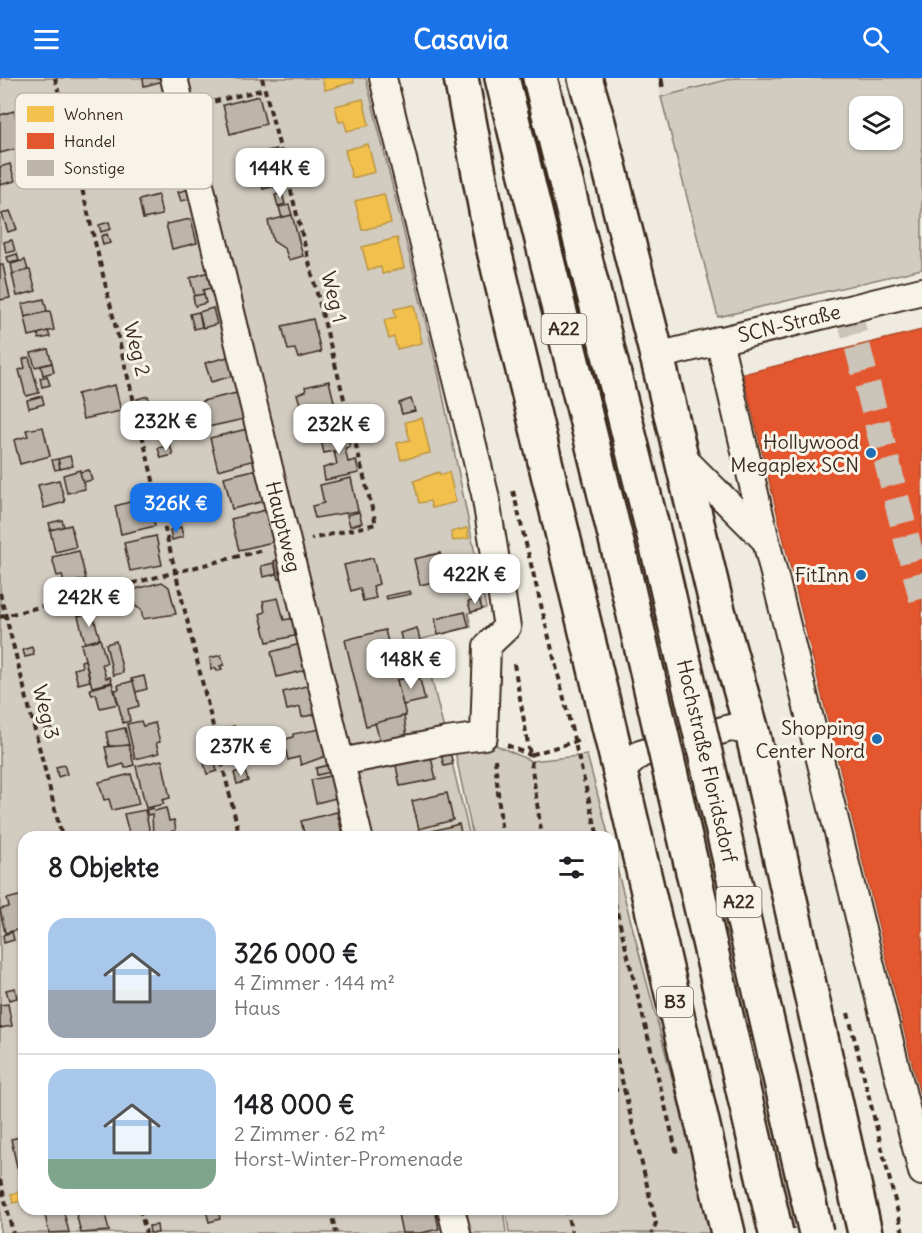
<!DOCTYPE html>
<html lang="de">
<head>
<meta charset="utf-8">
<style>
  body { margin:0; font-family:Delius,sans-serif; background:#f2f2f2; color:#202124; height:100vh; display:flex; flex-direction:column; font-size:22px; white-space:nowrap }
  * { box-sizing:border-box; margin:0 }
  p { font-size:20px; color:#757577 }
  .icon { flex:none; width:33px; height:33px; fill:none; stroke:currentColor; stroke-width:2; stroke-linecap:round; stroke-linejoin:round }
  .map { position:relative; flex:1; overflow:hidden }
  .sheet { position:absolute; left:18px; top:753px; width:600px; height:384px; display:flex; flex-direction:column; background:#fff; border-radius:18px; box-shadow:0 2px 4px #0004 }
  .sheet>* { flex:none }
  .controls { position:absolute; left:849px; top:18px; display:grid; gap:12px }
  .controls a { display:grid; place-items:center; width:54px; height:54px; border-radius:12px; background:#fff; box-shadow:0 2px 4px #0004; font-size:30px }
  .price { position:absolute; translate:-50% -51px; padding:0 14px; border-radius:12px; background:#fff; color:#222; font-size:20px; line-height:39px; filter:drop-shadow(0 2px 3px #0008) }
  .price::after { content:''; position:absolute; left:50%; top:36px; width:18px; height:14px; margin-left:-9px; background:inherit; clip-path:polygon(0 0,100% 0,50% 100%) }
  .price.current { background:#1a73e8; color:#fff }
  ul { padding:0; list-style:none }
  li { display:flex; align-items:center; gap:18px; height:150px; padding:0 30px }
  li+li { border-top:2px solid #e0e0e0 }
  li span { display:grid; place-items:center; flex:none; width:168px; height:120px; border-radius:18px; color:#555 }
  li>.icon { margin-inline-start:auto }
  span .icon { width:72px; height:72px; fill:#fffc; stroke-width:1 }
  li b { font-size:26px }
  h2 { display:flex; justify-content:space-between; align-items:center; height:72px; padding:0 30px; font-size:26px }
  header { display:flex; justify-content:space-between; align-items:center; height:78px; padding:0 30px; background:#1a73e8; color:#fff; font-size:27px; font-weight:800 }
  .map>svg:first-child { display:block }
</style>
</head>
<body>
<header><svg class="icon" aria-label="menu" viewBox="0 0 24 24"><path d="M4 6h16M4 12h16M4 18h16"/></svg>Casavia<svg class="icon" aria-label="search" viewBox="0 0 24 24"><circle cx="10" cy="10" r="6"/><path d="M15 15l6 6"/></svg></header>
<div class="map">
<svg width="922" height="1155" viewBox="0 0 922 1155">
  <rect width="100%" height="100%" fill="#efebe0"/>
  <filter id="ink" filterUnits="userSpaceOnUse"><feTurbulence type="fractalNoise" baseFrequency=".0167" numOctaves="2"/><feDisplacementMap in="SourceGraphic" scale="12" xChannelSelector="R" yChannelSelector="G"/><feConvolveMatrix kernelMatrix="1 2 1 2 8 2 1 2 1" color-interpolation-filters="sRGB"/></filter>
  <g filter="url(#ink)">
    <path fill="#e0dbd0" d="M 657,0 L 734,0 L 661,19 Z"/>
    <g fill="#d1cbc0" stroke="#867a6f" stroke-width="1.5" fill-rule="evenodd">
      <path d="M 0,0 L 366,0 L 439,298 L 486,530 L 468,535 L 471,549 L 422,561 L 470,759 L 24,759 L 24,1131 L 503,1131 L 506,1155 L 0,1155 Z"/>
      <path d="M 734,0 L 922,0 L 922,191 L 718,239 L 661,19 ZM 892,28 L 892,62 L 860,62 L 860,28 Z"/>
      <path d="M 487,663 L 531,683 L 587,677 L 609,759 L 473,759 L 454,669 Z"/>
      <path d="M 612,772 L 713,1155 L 509,1155 L 506,1131 L 612,1131 Z"/>
    </g>
    <g fill="#f2c14e" stroke="#bb9440" stroke-width="1.5">
      <path d="M 322,0 L 353,0 L 354,4 L 325,12 Z"/>
      <path d="M 363,21 L 369,47 L 347,53 L 344,43 L 339,44 L 335,28 Z"/>
      <path d="M 368,66 L 375,94 L 352,100 L 345,72 Z"/>
      <path d="M 384,116 L 391,145 L 362,152 L 355,123 Z"/>
      <path d="M 397,160 L 404,190 L 382,196 L 381,189 L 368,192 L 362,169 Z"/>
      <path d="M 414,227 L 422,265 L 397,271 L 394,259 L 389,261 L 384,242 L 396,239 L 394,231 Z"/>
      <path d="M 422,340 L 430,375 L 401,382 L 397,365 L 410,362 L 405,344 Z"/>
      <path d="M 439,394 L 440,397 L 449,394 L 456,424 L 432,430 L 430,423 L 419,425 L 414,403 Z"/>
      <path d="M 467,450 L 469,460 L 453,463 L 451,454 Z"/>
      <path d="M 19,1114 L 21,1123 L 13,1125 L 11,1116 Z"/>
    </g>
    <path fill="#e4572e" stroke="#b14a29" stroke-width="1.5" d="M 922,252 L 922,1025 L 743,296 Z"/>
    <g fill="#bdb5aa" stroke="#3b2a1e" stroke-width="1.5">
      <path d="M 143,0 L 166,0 L 167,2 L 144,8 Z"/>
      <path d="M 259,18 L 266,46 L 230,56 L 223,27 Z"/>
      <path d="M 14,33 L 23,69 L 0,75 L 0,37 Z"/>
      <path d="M 276,71 L 284,106 L 263,111 L 259,93 L 250,94 L 246,78 Z"/>
      <path d="M 10,86 L 15,103 L 0,107 L 0,89 Z"/>
      <path d="M 189,111 L 191,121 L 181,123 L 178,114 Z"/>
      <path d="M 282,115 L 285,126 L 278,128 L 275,117 Z"/>
      <path d="M 158,117 L 162,137 L 143,141 L 139,122 Z"/>
      <path d="M 289,127 L 292,137 L 282,140 L 279,129 Z"/>
      <path d="M 10,133 L 17,151 L 8,154 L 2,136 Z"/>
      <path d="M 292,137 L 303,178 L 289,182 L 285,171 L 273,163 L 268,143 Z"/>
      <path d="M 191,141 L 197,165 L 172,171 L 166,146 Z"/>
      <path d="M 109,144 L 111,151 L 101,154 L 99,147 Z"/>
      <path d="M 107,156 L 110,165 L 103,167 L 101,158 Z"/>
      <path d="M 12,162 L 15,173 L 6,175 L 4,164 Z"/>
      <path d="M 17,176 L 19,183 L 9,185 L 7,179 Z"/>
      <path d="M 25,182 L 28,192 L 13,196 L 11,186 Z"/>
      <path d="M 0,187 L 3,187 L 10,220 L 0,222 Z"/>
      <path d="M 28,192 L 30,192 L 36,213 L 17,218 L 12,196 Z"/>
      <path d="M 214,192 L 218,208 L 203,212 L 204,216 L 195,218 L 190,200 Z"/>
      <path d="M 204,216 L 206,225 L 195,228 L 193,218 Z"/>
      <path d="M 44,221 L 47,233 L 25,239 L 22,226 Z"/>
      <path d="M 213,230 L 217,246 L 203,250 L 199,234 Z"/>
      <path d="M 50,233 L 54,252 L 29,258 L 25,239 Z"/>
      <path d="M 199,234 L 202,249 L 194,251 L 190,236 Z"/>
      <path d="M 313,241 L 321,274 L 298,280 L 295,271 L 288,272 L 282,248 Z"/>
      <path d="M 48,253 L 50,259 L 39,261 L 38,256 Z"/>
      <path d="M 48,271 L 52,285 L 35,289 L 31,275 Z"/>
      <path d="M 29,279 L 39,315 L 26,318 L 19,292 L 25,290 L 23,281 Z"/>
      <path d="M 228,279 L 233,298 L 211,304 L 205,285 Z"/>
      <path d="M 52,285 L 54,294 L 43,297 L 41,288 Z"/>
      <path d="M 47,298 L 50,307 L 42,309 L 40,300 Z"/>
      <path d="M 329,303 L 338,340 L 312,347 L 308,330 L 301,330 L 297,316 L 306,313 L 305,309 Z"/>
      <path d="M 115,307 L 121,333 L 83,341 L 77,316 Z"/>
      <path d="M 237,315 L 244,341 L 208,349 L 202,323 Z"/>
      <path d="M 42,318 L 44,326 L 29,330 L 27,322 Z"/>
      <path d="M 148,318 L 151,328 L 140,331 L 137,321 Z"/>
      <path d="M 411,321 L 415,333 L 402,336 L 399,325 Z"/>
      <path d="M 153,331 L 156,342 L 141,345 L 139,335 Z"/>
      <path d="M 345,348 L 350,369 L 345,370 L 348,384 L 356,382 L 359,395 L 325,402 L 323,390 L 337,386 L 334,373 L 324,375 L 321,362 L 335,359 L 333,351 Z"/>
      <path d="M 43,349 L 50,378 L 20,386 L 14,362 L 28,358 L 26,352 Z"/>
      <path d="M 247,351 L 255,382 L 218,392 L 210,360 Z"/>
      <path d="M 170,367 L 173,377 L 161,380 L 158,370 Z"/>
      <path d="M 70,378 L 73,388 L 60,391 L 58,381 Z"/>
      <path d="M 58,381 L 60,391 L 55,392 L 52,382 Z"/>
      <path d="M 258,391 L 265,423 L 232,431 L 224,399 Z"/>
      <path d="M 80,392 L 85,411 L 67,415 L 63,397 Z"/>
      <path d="M 89,392 L 92,402 L 83,404 L 80,394 Z"/>
      <path d="M 351,400 L 358,433 L 315,440 L 312,428 L 324,425 L 320,407 Z"/>
      <path d="M 59,402 L 65,424 L 44,430 L 38,407 Z"/>
      <path d="M 148,419 L 155,448 L 121,456 L 115,428 Z"/>
      <path d="M 265,432 L 273,464 L 239,472 L 231,441 Z"/>
      <path d="M 359,434 L 362,445 L 350,448 L 347,437 Z"/>
      <path d="M 62,442 L 64,449 L 51,452 L 49,445 Z"/>
      <path d="M 71,447 L 76,469 L 55,474 L 50,452 Z"/>
      <path d="M 181,449 L 183,459 L 172,462 L 170,452 Z"/>
      <path d="M 156,458 L 162,487 L 130,493 L 124,465 Z"/>
      <path d="M 79,473 L 86,501 L 64,506 L 62,497 L 57,498 L 52,479 Z"/>
      <path d="M 440,475 L 446,501 L 420,507 L 414,481 Z"/>
      <path d="M 285,480 L 289,498 L 279,501 L 274,483 Z"/>
      <path d="M 373,480 L 379,506 L 373,508 L 376,520 L 363,523 L 360,510 L 351,513 L 344,487 Z"/>
      <path d="M 274,485 L 277,496 L 263,499 L 261,488 Z"/>
      <path d="M 80,504 L 82,512 L 74,514 L 72,506 Z"/>
      <path d="M 162,504 L 169,509 L 176,536 L 143,541 L 141,531 L 136,529 L 131,517 L 136,511 Z"/>
      <path d="M 410,513 L 411,516 L 387,521 L 386,518 Z"/>
      <path d="M 102,519 L 105,528 L 96,530 L 94,521 Z"/>
      <path d="M 278,520 L 284,542 L 299,539 L 303,556 L 267,564 L 260,536 L 265,534 L 263,523 Z"/>
      <path d="M 479,521 L 482,531 L 471,534 L 468,524 Z"/>
      <path d="M 92,534 L 100,561 L 85,565 L 78,538 Z"/>
      <path d="M 465,534 L 469,549 L 438,557 L 435,541 Z"/>
      <path d="M 417,550 L 422,570 L 405,574 L 400,555 Z"/>
      <path d="M 385,552 L 406,638 L 366,648 L 345,562 Z"/>
      <path d="M 100,561 L 107,585 L 102,586 L 106,600 L 110,599 L 112,604 L 92,609 L 81,566 Z"/>
      <path d="M 116,563 L 123,595 L 113,597 L 106,566 Z"/>
      <path d="M 300,566 L 306,592 L 277,599 L 271,574 Z"/>
      <path d="M 32,569 L 34,577 L 25,579 L 23,572 Z"/>
      <path d="M 221,577 L 224,587 L 220,588 L 222,591 L 217,593 L 216,590 L 211,591 L 210,580 Z"/>
      <path d="M 85,582 L 90,603 L 78,606 L 74,591 L 82,589 L 81,583 Z"/>
      <path d="M 419,597 L 425,622 L 403,627 L 397,602 Z"/>
      <path d="M 144,598 L 147,611 L 136,614 L 131,601 Z"/>
      <path d="M 133,603 L 139,628 L 128,631 L 130,643 L 123,645 L 115,612 L 119,611 L 118,607 Z"/>
      <path d="M 112,605 L 118,626 L 100,630 L 96,616 L 92,617 L 90,611 Z"/>
      <path d="M 310,607 L 317,636 L 302,639 L 300,629 L 287,632 L 283,614 Z"/>
      <path d="M 404,638 L 407,660 L 381,666 L 375,645 Z"/>
      <path d="M 141,643 L 143,648 L 155,645 L 160,664 L 156,665 L 159,675 L 135,681 L 127,646 Z"/>
      <path d="M 234,648 L 236,656 L 226,659 L 224,651 Z"/>
      <path d="M 51,649 L 54,658 L 46,660 L 44,651 Z"/>
      <path d="M 125,650 L 129,667 L 113,670 L 113,668 L 109,668 L 106,654 Z"/>
      <path d="M 320,651 L 326,678 L 301,687 L 299,679 L 288,682 L 283,662 L 293,659 L 293,656 Z"/>
      <path d="M 129,667 L 134,687 L 125,690 L 124,686 L 110,690 L 105,669 Z"/>
      <path d="M 440,672 L 450,674 L 453,686 L 444,688 Z"/>
      <path d="M 212,674 L 217,693 L 207,696 L 202,677 Z"/>
      <path d="M 430,675 L 436,701 L 400,708 L 395,682 Z"/>
      <path d="M 162,682 L 170,720 L 162,722 L 164,726 L 146,730 L 136,688 Z"/>
      <path d="M 64,687 L 67,696 L 58,699 L 56,689 Z"/>
      <path d="M 329,687 L 331,694 L 317,697 L 316,690 Z"/>
      <path d="M 244,691 L 248,703 L 237,706 L 234,695 Z"/>
      <path d="M 131,696 L 139,726 L 112,732 L 109,721 L 104,722 L 99,704 Z"/>
      <path d="M 334,697 L 340,719 L 316,725 L 311,702 Z"/>
      <path d="M 447,715 L 453,742 L 419,751 L 412,723 Z"/>
      <path d="M 153,730 L 154,733 L 166,730 L 169,743 L 174,742 L 176,752 L 172,753 L 173,759 L 153,759 L 152,736 L 148,737 L 146,732 Z"/>
      <path d="M 145,732 L 151,759 L 130,759 L 124,736 Z"/>
      <path d="M 337,734 L 343,759 L 305,759 L 301,743 Z"/>
      <path d="M 459,746 L 462,759 L 434,759 L 432,753 Z"/>
      <path d="M 23,817 L 24,837 L 21,838 L 24,850 L 5,855 L 0,831 L 9,829 L 7,821 Z"/>
      <path d="M 12,854 L 14,862 L 4,865 L 3,857 Z"/>
      <path d="M 15,910 L 17,920 L 9,922 L 6,912 Z"/>
      <path d="M 8,926 L 12,948 L 0,950 L 0,927 Z"/>
      <path d="M 24,1058 L 24,1088 L 17,1089 L 11,1061 Z"/>
      <path d="M 52,1131 L 63,1131 L 69,1154 L 49,1155 L 44,1133 Z"/>
      <path d="M 75,1131 L 104,1131 L 109,1153 L 81,1155 Z"/>
      <path d="M 202,1131 L 218,1131 L 220,1141 L 209,1144 L 206,1132 Z"/>
      <path d="M 397,1131 L 435,1131 L 439,1151 L 421,1155 L 402,1155 Z"/>
      <path d="M 157,1147 L 158,1155 L 150,1155 L 149,1148 Z"/>
    </g>
    <g fill="none" stroke-linecap="round" stroke-linejoin="round">
      <path stroke="#cbc4b9" stroke-width="26" stroke-dasharray="26 13" stroke-linecap="butt" d="M 848,231 L 922,521"/>
      <defs>
        <g id="minor">
          <path id="s1" d="M 174,0 L 359,759"/>
          <path d="M 719,262 L 766,463 L 922,1094"/>
          <path id="s2" d="M 657,278 L 922,213"/>
          <path d="M 681,378 L 766,463"/>
          <path d="M 341,684 L 447,663 L 484,658 L 487,568 L 507,549 L 485,416 L 383,0"/>
          <path d="M 620,694 L 640,676 L 730,650 L 752,653"/>
          <path d="M 451,1131 L 457,1155"/>
        </g>
        <g id="major">
          <path d="M 657,278 L 717,529 L 752,653 L 865,1155"/>
          <path d="M 620,694 L 728,1155"/>
        </g>
        <g id="highway">
          <path d="M 461,0 L 492,164 L 620,694"/>
          <path d="M 502,0 L 626,502"/>
          <path d="M 540,0 L 663,493"/>
          <path d="M 585,0 L 598,44 L 657,278"/>
        </g>
      </defs>
      <use href="#minor" stroke="#3b2a1e" stroke-width="30"/>
      <use href="#major" stroke="#3b2a1e" stroke-width="38"/>
      <use href="#highway" stroke="#3b2a1e" stroke-width="38"/>
      <g stroke="#3b2a1e" stroke-width="4" stroke-dasharray="6 4.5" stroke-linecap="butt">
        <path d="M 55,0 L 240,759"/>
        <path d="M 262,0 L 376,446 L 311,461"/>
        <path d="M 204,26 L 265,11"/>
        <path d="M 70,60 L 159,38"/>
        <path d="M 513,413 L 598,759"/>
        <path d="M 0,515 L 62,759"/>
        <path d="M 0,539 L 263,472"/>
        <path d="M 514,586 L 530,677 L 583,661"/>
        <path d="M 507,667 L 530,677 L 542,759"/>
        <path d="M 495,681 L 502,759"/>
        <path d="M 612,814 L 677,1076"/>
        <path d="M 848,935 L 903,1155"/>
        <path d="M 612,960 L 656,1145 L 652,1155"/>
        <path d="M 612,1012 L 625,1012"/>
        <path d="M 0,1102 L 13,1155"/>
        <path d="M 140,1131 L 146,1155"/>
        <path d="M 330,1131 L 336,1155"/>
        <path d="M 566,1131 L 572,1155"/>
      </g>
      <use href="#minor" stroke="#f7f3e8" stroke-width="26"/>
      <use href="#major" stroke="#f7f3e8" stroke-width="33"/>
      <use href="#highway" stroke="#f7f3e8" stroke-width="33"/>
      <path stroke="#3b2a1e" stroke-width="4.5" stroke-dasharray="9 4.5" stroke-linecap="butt" d="M 661,0 L 663,12"/>
      <defs>
        <g id="highway-bridge">
          <path id="s3" d="M 663,493 L 816,1155"/>
          <path d="M 626,502 L 776,1155"/>
        </g>
      </defs>
      <use href="#highway-bridge" stroke="#3b2a1e" stroke-width="38" stroke-linecap="butt"/>
      <use href="#highway-bridge" stroke="#f7f3e8" stroke-width="33"/>
    </g>
  </g>
  <g fill="#1f6fb2" stroke="#f7f3e8" stroke-width="2">
    <circle cx="871" cy="375" r="6"/>
    <circle cx="861" cy="497" r="6"/>
    <circle cx="877" cy="661" r="6"/>
  </g>
  <g text-anchor="middle" stroke-width="6" stroke-linejoin="round" paint-order="stroke">
    <g fill="#f7f3e8" stroke="#73665b" stroke-width="1.5">
      <rect x="541.5" y="236" width="45" height="30" rx="4.5"/>
      <rect x="716.5" y="809" width="45" height="30" rx="4.5"/>
      <rect x="657" y="909" width="36" height="30" rx="4.5"/>
    </g>
    <g font-size="18" font-weight="bold" fill="#3b2a1e">
      <text x="564" y="257">A22</text>
      <text x="739" y="830">A22</text>
      <text x="675" y="930">B3</text>
    </g>
    <g font-size="20" fill="#3b2a1e" stroke="#f7f3e8">
      <text transform="translate(334 219) rotate(76)" y="7">Weg 1</text>
      <text dy="7" stroke="none"><textPath href="#s2" startOffset="136">SCN-Straße</textPath></text>
      <text transform="translate(137 271) rotate(76)" y="7">Weg 2</text>
      <text dy="7" stroke="none"><textPath href="#s1" startOffset="462">Hauptweg</textPath></text>
      <text transform="translate(46 634) rotate(76)" y="7">Weg 3</text>
      <text dy="7" stroke="none"><textPath href="#s3" startOffset="195">Hochstraße Floridsdorf</textPath></text>
    </g>
    <g font-size="20" fill="#3b2a1e" stroke="#f7f3e8" text-anchor="end">
      <text x="859" y="371">Hollywood<tspan x="859" dy="23">Megaplex SCN</tspan></text>
      <text x="849" y="504">FitInn</text>
      <text x="865" y="657">Shopping<tspan x="865" dy="23">Center Nord</tspan></text>
    </g>
  </g>
  <rect x="15" y="15" width="198" height="96" rx="9" fill="#f7f3e8" stroke="#bfb7ab" stroke-width="1.5"/>
  <rect x="27" y="28" width="27" height="16" fill="#f2c14e"/>
  <rect x="27" y="55" width="27" height="16" fill="#e4572e"/>
  <rect x="27" y="82" width="27" height="16" fill="#bdb5aa"/>
  <g font-size="16" fill="#3b2a1e">
    <text x="64" y="42">Wohnen</text>
    <text x="64" y="69">Handel</text>
    <text x="64" y="96">Sonstige</text>
  </g>
</svg>
<div class="controls">
<a><svg class="icon" aria-label="layers" viewBox="0 0 24 24"><path d="M12 4l9 5-9 5-9-5zM3 14l9 5 9-5"/></svg></a>
</div>
<b class="price" style="left:280px;top:121px">144K €</b>
<b class="price" style="left:166px;top:374px">232K €</b>
<b class="price" style="left:339px;top:377px">232K €</b>
<b class="price current" style="left:176px;top:456px">326K €</b>
<b class="price" style="left:475px;top:527px">422K €</b>
<b class="price" style="left:89px;top:550px">242K €</b>
<b class="price" style="left:411px;top:612px">148K €</b>
<b class="price" style="left:241px;top:699px">237K €</b>
<section class="sheet">
<h2>8 Objekte<svg class="icon" aria-label="filters" viewBox="0 0 24 24"><path d="M4 7h16M4 17h16"/><circle cx="9" cy="7" r="2"/><circle cx="15" cy="17" r="2"/></svg></h2>
<ul>
<li><span style="background:linear-gradient(#a9c7e8 60%,#9aa5b1 0)"><svg class="icon" aria-label="home" viewBox="0 0 24 24"><path d="M3 11l9-7 9 7M6 9v11h12V9"/></svg></span><div><b>326 000 €</b><p>4 Zimmer · 144 m²</p><p>Haus</p></div></li>
<li><span style="background:linear-gradient(#a9c7e8 75%,#7fa58c 0)"><svg class="icon" aria-label="home" viewBox="0 0 24 24"><path d="M3 11l9-7 9 7M6 9v11h12V9"/></svg></span><div><b>148 000 €</b><p>2 Zimmer · 62 m²</p><p>Horst-Winter-Promenade</p></div></li>
</ul>
</section>
</div>
</body>
</html>
